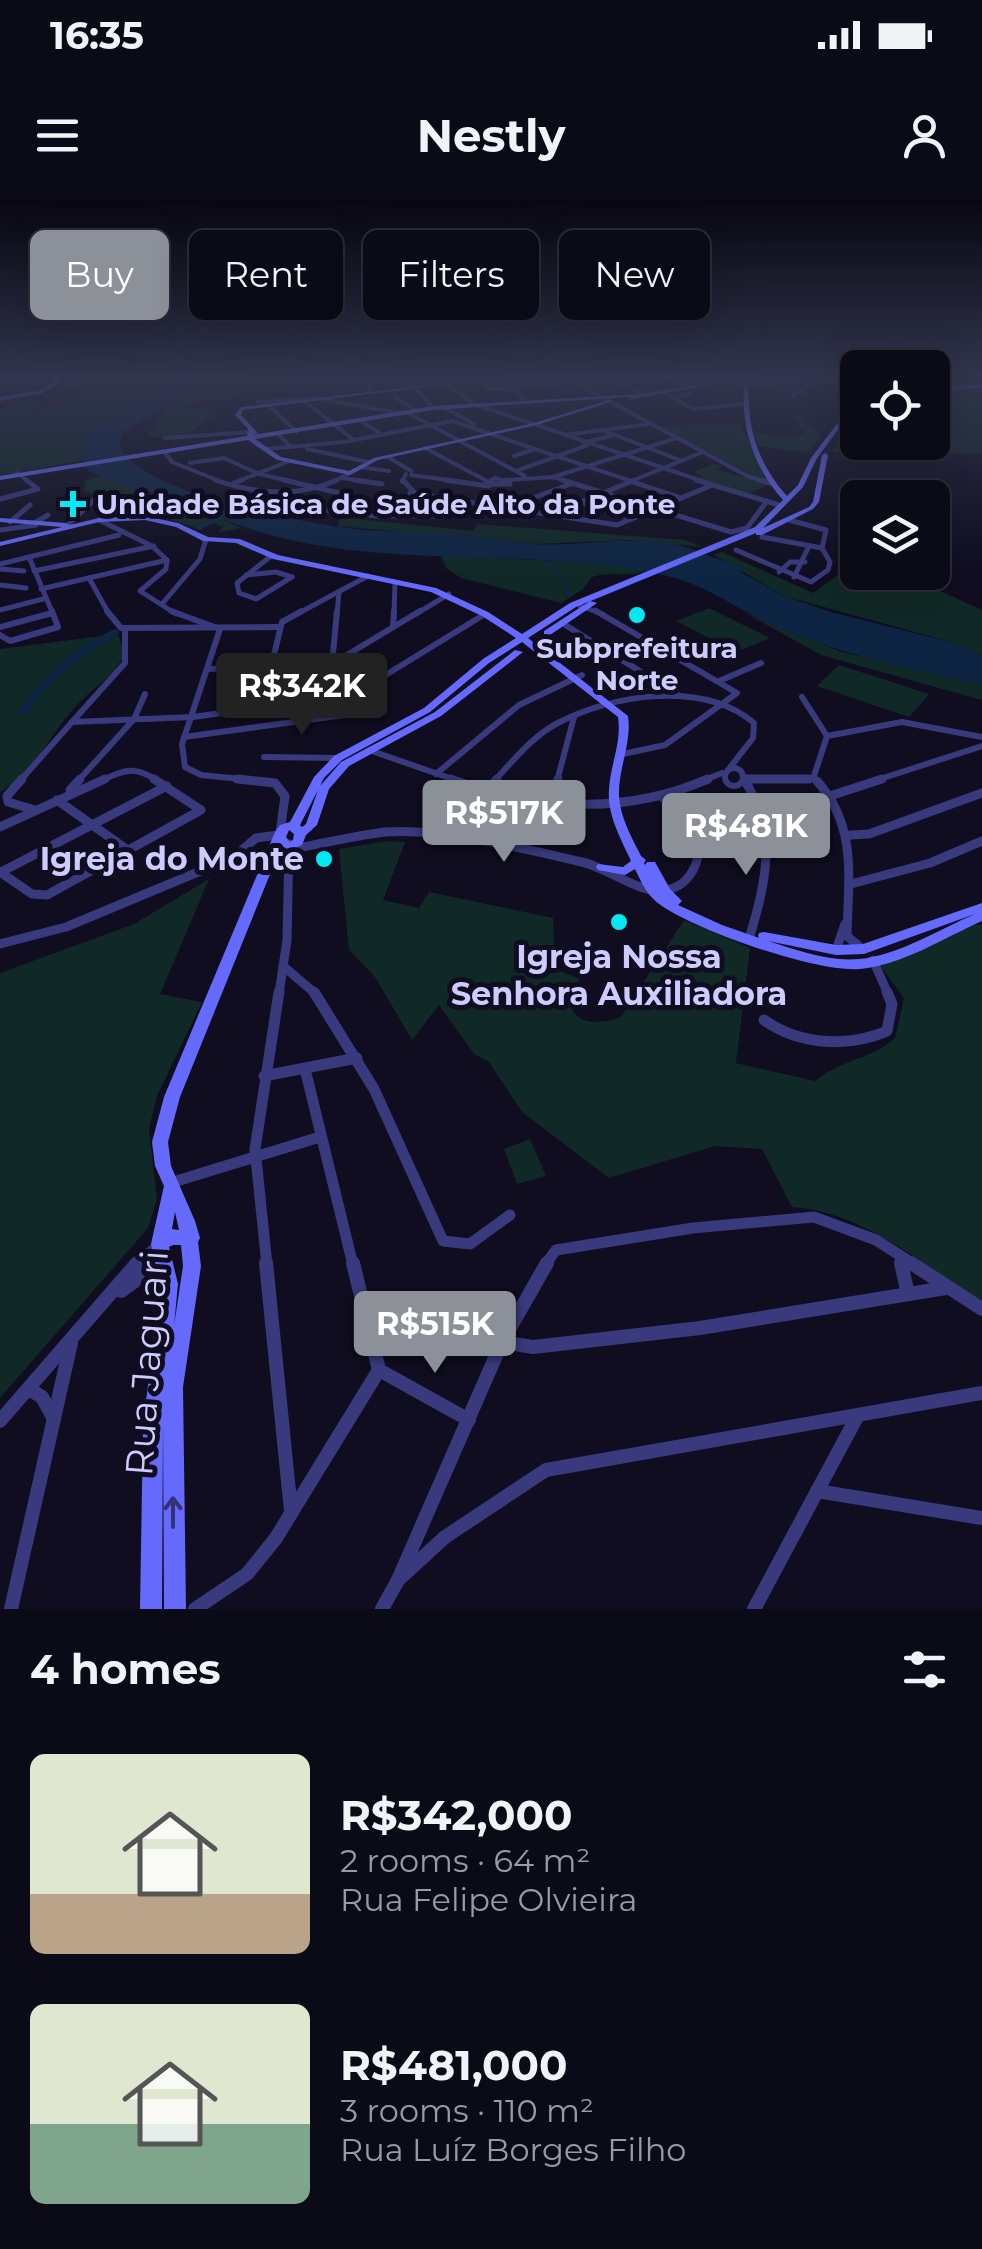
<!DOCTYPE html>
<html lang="en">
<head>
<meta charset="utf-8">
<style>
  body { margin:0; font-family:Montserrat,sans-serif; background:#191824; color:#f1f3f6; height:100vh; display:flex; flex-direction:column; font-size:38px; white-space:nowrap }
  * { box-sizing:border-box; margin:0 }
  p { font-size:32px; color:#9a9aa1 }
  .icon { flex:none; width:55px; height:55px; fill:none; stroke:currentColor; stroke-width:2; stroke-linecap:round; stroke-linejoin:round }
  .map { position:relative; height:1409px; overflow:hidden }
  .drawer { display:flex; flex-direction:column; background:#0b0a17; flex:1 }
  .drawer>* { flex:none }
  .top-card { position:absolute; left:30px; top:30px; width:922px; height:90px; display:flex; gap:20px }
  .tools { position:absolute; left:840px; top:150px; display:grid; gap:20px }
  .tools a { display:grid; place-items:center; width:110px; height:110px; border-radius:15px; background:#0b0a17; box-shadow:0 10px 40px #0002,0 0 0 2px #2b2b36; font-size:50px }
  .price { position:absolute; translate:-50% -85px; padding:0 22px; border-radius:10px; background:#8c9099; color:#fff; font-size:32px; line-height:65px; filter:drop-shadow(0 2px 5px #0008) }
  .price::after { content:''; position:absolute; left:50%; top:60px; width:30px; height:22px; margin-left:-15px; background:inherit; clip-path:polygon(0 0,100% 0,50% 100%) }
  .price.selected { background:#222; color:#fff }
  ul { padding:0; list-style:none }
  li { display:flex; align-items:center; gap:30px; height:250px; padding:0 30px }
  li span { display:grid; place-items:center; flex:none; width:280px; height:200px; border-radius:15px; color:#555 }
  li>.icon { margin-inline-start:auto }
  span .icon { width:120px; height:120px; fill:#fffc; stroke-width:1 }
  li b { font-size:42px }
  h2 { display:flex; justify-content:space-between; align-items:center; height:120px; padding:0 30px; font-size:42px }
  .chip { padding:0 35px; border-radius:15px; background:#0b0a17; box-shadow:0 10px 40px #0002,0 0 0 2px #2b2b36; font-size:35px; line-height:90px }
  .chip.selected { background:#8c9099; color:#fff }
  .status { display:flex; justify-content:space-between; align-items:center; height:70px; padding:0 50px; background:#0b0a17; direction:ltr }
  .status svg { height:28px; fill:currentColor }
  header { display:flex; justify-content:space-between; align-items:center; height:130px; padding:0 30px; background:#0b0a17; font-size:45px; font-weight:700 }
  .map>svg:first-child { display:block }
</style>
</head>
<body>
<div class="status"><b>16:35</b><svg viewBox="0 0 49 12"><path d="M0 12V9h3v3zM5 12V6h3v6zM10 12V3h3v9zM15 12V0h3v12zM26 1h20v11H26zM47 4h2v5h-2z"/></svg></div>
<header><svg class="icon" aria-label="menu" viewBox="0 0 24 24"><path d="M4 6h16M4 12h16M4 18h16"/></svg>Nestly<svg class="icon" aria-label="person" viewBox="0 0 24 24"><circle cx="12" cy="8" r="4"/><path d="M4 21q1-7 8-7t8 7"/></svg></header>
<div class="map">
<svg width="982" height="1409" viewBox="0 0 982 1409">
  <rect width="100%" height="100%" fill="#0f0d1f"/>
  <g fill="#102926">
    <path d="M 63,178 L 176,178 L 90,231 L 82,246 L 84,260 L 0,276 L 0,230 L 5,228 L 0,228 L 0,210 L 15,203 L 41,203 L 32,214 L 43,205 L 71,205 L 83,190 L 67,189 L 72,183 Z"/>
    <path d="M 201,178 L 284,178 L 285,190 L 243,192 L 231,200 L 195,201 L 178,206 L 219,210 L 184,238 L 147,237 L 169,206 Z"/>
    <path d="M 982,188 L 982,254 L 832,252 L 857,216 L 858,242 L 932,242 L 933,190 Z"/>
    <path d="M 802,215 L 821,237 L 810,253 L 758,246 L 754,232 L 784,237 L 805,235 L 794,217 Z"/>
    <path d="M 739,223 L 769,281 L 751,276 L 658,226 Z"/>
    <path d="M 713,264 L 722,266 L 718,270 L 770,284 L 749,294 L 698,279 L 703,276 L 693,272 Z"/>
    <path d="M 98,276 L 207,312 L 242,328 L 218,332 L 223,327 L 213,323 L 197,328 L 84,291 L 85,281 Z"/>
    <path d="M 347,318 L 473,331 L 478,324 L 685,340 L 703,347 L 631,340 L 535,344 L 338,326 L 339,320 Z"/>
    <path d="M 722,352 L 813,393 L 848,368 L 857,366 L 858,372 L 901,373 L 982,410 L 982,456 L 962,445 L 784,396 L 714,355 Z"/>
    <path d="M 440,355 L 611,364 L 645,371 C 626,378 611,371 592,377 L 583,389 L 561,403 L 461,378 L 447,369 Z"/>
    <path d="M 709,408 L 770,438 L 736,452 L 676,421 Z"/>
    <path d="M 747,414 L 842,452 L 982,484 L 982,500 L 821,455 Z"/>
    <path d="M 118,434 L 125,454 C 113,476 100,483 83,499 C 53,526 38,571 0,592 L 0,449 Z"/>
    <path d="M 839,465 L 929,494 L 909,517 L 817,486 Z"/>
    <path d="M 388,641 L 405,642 L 383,700 L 419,708 L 429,692 L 553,718 L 555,769 L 580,779 C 557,817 586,830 621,817 L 684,720 L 750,748 L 736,863 L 815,881 C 841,859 871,860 895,838 L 904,798 L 879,764 L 969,724 L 982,725 L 982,1101 C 924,1066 862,1011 792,1007 L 762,949 L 715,946 L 609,978 L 522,912 L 489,862 L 474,854 L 439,805 L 412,840 L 375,777 L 349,750 L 339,649 Z"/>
    <path d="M 209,679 L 160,794 L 202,802 L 157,896 L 149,929 L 157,999 L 148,1028 L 0,1198 L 0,773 L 134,724 Z"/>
    <path d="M 530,939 L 546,976 L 517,984 L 504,949 Z"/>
  </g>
  <path fill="#0d2543" d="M 176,178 L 201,178 L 180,198 L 125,231 L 119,244 C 136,294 314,325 364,330 C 397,333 431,330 464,335 C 487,338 509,342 532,344 C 575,347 619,337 662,342 C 692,345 714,361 742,366 L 740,372 L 784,396 L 831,412 L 962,445 L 982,456 L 982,484 C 913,470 843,455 777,427 C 741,412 705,384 667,376 C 515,341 348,379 205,311 C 166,292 121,292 84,267 L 82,246 L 90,231 Z"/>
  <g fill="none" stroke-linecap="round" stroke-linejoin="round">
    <path stroke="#0d2543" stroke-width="2.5" d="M 547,362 L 567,384 L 568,397"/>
    <g fill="#0d2543" fill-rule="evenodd">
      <path d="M 121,221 L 119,224 L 0,230 L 0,226 Z"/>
      <path d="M 228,311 L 235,313 L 200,330 L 193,328 Z"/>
      <path d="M 115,429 L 120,432 L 118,434 C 86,453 46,481 27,514 L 19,514 L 18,512 C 34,482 84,442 115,429 Z"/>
    </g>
    <g stroke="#383a7d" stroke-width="4">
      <path d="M 413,178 L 409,180 L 433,208"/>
      <path d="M 480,178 L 487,189 L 513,189"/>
      <path d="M 504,178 L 523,199"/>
      <path d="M 567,178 L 749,277 L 768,282"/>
      <path d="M 611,178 L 642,194"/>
      <path d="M 668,178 L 690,186"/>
      <path d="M 720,181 L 752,178"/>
      <path d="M 445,183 L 474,204 L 705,282"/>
      <path d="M 511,187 L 610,178"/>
      <path d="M 747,187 L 791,181"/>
      <path d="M 662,191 L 693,209 L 745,204"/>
      <path d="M 368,192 L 376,178"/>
      <path d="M 792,196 L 813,183 L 843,178"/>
      <path d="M 674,197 L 691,194"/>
      <path d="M 396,198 L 416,210"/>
      <path d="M 303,200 L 354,240"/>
      <path d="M 258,202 L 316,198 L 399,213"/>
      <path d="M 268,205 L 297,232"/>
      <path d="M 443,207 L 474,224"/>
      <path d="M 406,212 L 525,276"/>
      <path d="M 361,221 L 382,235"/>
      <path d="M 605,231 L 682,261"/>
      <path d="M 279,235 L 291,247"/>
      <path d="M 565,235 L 648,224"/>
      <path d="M 165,238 L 250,232"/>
      <path d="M 583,243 L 614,235"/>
      <path d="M 425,248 L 487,281"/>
      <path d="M 265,249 L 344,242 L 452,221 L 634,282"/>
      <path d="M 307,249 L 368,262"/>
      <path d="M 166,254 L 172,262 L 222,282"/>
      <path d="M 514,256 L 533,250"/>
      <path d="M 388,257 L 411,271"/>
      <path d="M 190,263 L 224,258 L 259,274 L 294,282"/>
      <path d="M 360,267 L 389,271"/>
      <path d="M 516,271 L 588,245"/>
      <path d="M 17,273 L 29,282"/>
      <path d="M 411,275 L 463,282"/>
      <path d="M 553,277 L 677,238"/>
      <path d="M 342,278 L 371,282"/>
      <path d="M 508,280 L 553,277 L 570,282"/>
      <path d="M 236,282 L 287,262"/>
      <path d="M 333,282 L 350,273"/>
      <path d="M 402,282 L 406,274"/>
      <path d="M 489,282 L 495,278 L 508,282"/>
      <path d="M 629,282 L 703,252"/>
    </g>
    <g stroke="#383a7d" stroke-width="5">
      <path d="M 215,280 C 256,294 298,298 337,280"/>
      <path d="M 284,280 L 348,295 L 333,310"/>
      <path d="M 354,280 L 382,284"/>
      <path d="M 403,280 L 435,316"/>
      <path d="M 445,280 L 489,286"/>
      <path d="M 492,280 L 486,284 L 510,284 L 506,280"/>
      <path d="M 562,280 L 731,332 L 747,328 L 767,301"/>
      <path d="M 627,280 L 681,298"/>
      <path d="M 696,280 L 779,305"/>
      <path d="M 759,280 L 774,284"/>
      <path d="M 234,283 L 242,280"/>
      <path d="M 410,293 L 617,325 L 710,286"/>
      <path d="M 0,299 L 38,289 L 26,280"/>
      <path d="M 580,302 L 631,319"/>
      <path d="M 520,303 L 573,283"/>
      <path d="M 297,307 L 376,316 L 435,316"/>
      <path d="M 551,314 L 635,280"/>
      <path d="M 99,320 L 152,346 L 167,360 L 166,369 L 140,391 L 176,414"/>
      <path d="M 10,322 L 30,305"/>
      <path d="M 69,324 L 97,297"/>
      <path d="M 31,325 L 48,315"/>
      <path d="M 0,330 L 36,325"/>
      <path d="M 762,337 L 822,348"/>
      <path d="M 736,350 L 811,382 L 828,370 L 830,362 L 822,348 L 826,330 L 789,320"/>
      <path d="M 271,356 L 237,383 L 239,393 L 256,399 L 292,377"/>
      <path d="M 29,357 L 53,414"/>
      <path d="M 0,364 L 119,335"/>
      <path d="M 0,369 L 24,371"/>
      <path d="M 34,371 L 154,346"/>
      <path d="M 779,372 L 790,362 L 805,362"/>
      <path d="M 246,375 L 276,372 L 292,377"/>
      <path d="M 794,377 L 809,346"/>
      <path d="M 89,378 L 109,414"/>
      <path d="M 0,385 L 26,388"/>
      <path d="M 41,389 L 167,360"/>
      <path d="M 162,404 L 200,359 L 206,339"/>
      <path d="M 580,406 L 603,414"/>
      <path d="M 0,410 L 43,399"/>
      <path d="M 297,414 L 368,376"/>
      <path d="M 337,414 L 339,392"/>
      <path d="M 394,414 L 395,382"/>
      <path d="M 416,414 L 449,394"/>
    </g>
    <g stroke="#383a7d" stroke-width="6">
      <path d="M 107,411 L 121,428 L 278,427"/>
      <path d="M 171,411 L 220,429 L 182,544 L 185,567 L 201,575 L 261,581"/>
      <path d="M 596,411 L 737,493 L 665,545 L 623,554"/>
      <path d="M 562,423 L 680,496"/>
      <path d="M 0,427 L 52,413"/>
      <path d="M 393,427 L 394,411"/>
      <path d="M 0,435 L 10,441 L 58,427 L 52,411"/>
      <path d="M 332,464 L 337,411"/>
      <path d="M 271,467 L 282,422 L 302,411"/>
      <path d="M 209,469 L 332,464 L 420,411"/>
      <path d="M 719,481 L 761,463"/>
      <path d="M 802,497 L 827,536 L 814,576"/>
      <path d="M 72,522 L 125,463 L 125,429"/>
      <path d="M 827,536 L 902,522 L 982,537"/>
      <path d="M 184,537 L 344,515 L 353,509 L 353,495"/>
      <path d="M 369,550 L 458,581"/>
      <path d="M 264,557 L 338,558"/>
      <circle cx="734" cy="577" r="9"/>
      <path d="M 436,574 L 519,505 L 582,475"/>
      <path d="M 746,579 L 809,579"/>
      <path d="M 20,581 L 72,522 L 193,517 L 353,495 L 485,414"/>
      <path d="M 78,581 L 134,519 L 145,494"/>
      <path d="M 100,581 C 125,570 134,565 158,581"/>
      <path d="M 494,581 C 513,561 532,537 556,524 C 612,494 703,480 754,523 L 753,538 L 728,570"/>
      <path d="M 557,581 L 574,517"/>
      <path d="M 702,581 L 722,573"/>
      <path d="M 874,581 L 982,546"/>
    </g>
    <g stroke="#383a7d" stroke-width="9">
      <path d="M 22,579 L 7,596 L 8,602 L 35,610"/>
      <path d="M 237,579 L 275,583 L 285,596 L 280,633"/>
      <path d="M 450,579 C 538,609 623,616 708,579"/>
      <path d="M 746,579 L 809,579"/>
      <path d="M 745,581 C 778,634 766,682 749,739"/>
      <path d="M 817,581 C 858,627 848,679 847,736 L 861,748"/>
      <path d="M 70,590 L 80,579"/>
      <path d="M 485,592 L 497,579"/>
      <path d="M 833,595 L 882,579"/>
      <path d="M 57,600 L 129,651"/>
      <path d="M 551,606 L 558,579"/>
      <path d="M 0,627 L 105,579"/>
      <path d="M 850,635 L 869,634 L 982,593"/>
      <path d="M 294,644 L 303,647 C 330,642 358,635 386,632 C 443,628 525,649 582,662 C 609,668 641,696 667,690 C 699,684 706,640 696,615 L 663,598"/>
      <path d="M 0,672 L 32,694 L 47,695 L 201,610 L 154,579"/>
      <path d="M 1,672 L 167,586"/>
      <path d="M 851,684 L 930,663 L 982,641"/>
      <path d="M 0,744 L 66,727 L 234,657 L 256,638 L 278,635"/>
      <path d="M 836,750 L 845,724"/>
      <path d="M 873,760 L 888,794"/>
      <path d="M 283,766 L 316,794"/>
      <path d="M 279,794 L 287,740 L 289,644"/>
    </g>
    <g stroke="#383a7d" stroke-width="11">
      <path d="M 314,792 L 374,889 L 443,1041 L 470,1044 L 510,1015"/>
      <path d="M 764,820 C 799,845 848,848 887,831 L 892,804 L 887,792"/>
      <path d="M 305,869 L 353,1065"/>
      <path d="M 264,876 L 357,858"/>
      <path d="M 170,983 L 320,937"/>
      <path d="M 900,1056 L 902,1065"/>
      <path d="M 135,1065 L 160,1044"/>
      <path d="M 267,1065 L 255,949 L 279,792"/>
      <path d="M 545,1065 L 556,1050 L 693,1028 L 814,1017 L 876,1040 L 915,1065"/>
    </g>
    <g stroke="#383a7d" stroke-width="14">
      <path d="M 266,1063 L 291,1311"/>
      <path d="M 353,1063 L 379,1170"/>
      <path d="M 901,1063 L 908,1094"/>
      <path d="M 911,1063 L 982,1109"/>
      <path d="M 121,1091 L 143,1075 L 165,1073"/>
      <path d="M 502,1142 L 533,1147 L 700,1128 L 946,1088"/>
      <path d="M 379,1170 L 469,1220"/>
      <path d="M 29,1189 L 42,1197 L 54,1219"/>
      <path d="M 0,1221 L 137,1063"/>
      <path d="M 817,1291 L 982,1318"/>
      <path d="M 398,1380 L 502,1142 L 547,1063"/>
      <path d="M 11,1409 L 71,1143"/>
      <path d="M 195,1409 L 247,1374 L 276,1338 L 379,1170"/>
      <path d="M 382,1409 L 398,1380 L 445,1337 L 546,1270 L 982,1193"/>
      <path d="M 754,1409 L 858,1215"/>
    </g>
    <g fill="#656afc" fill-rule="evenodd">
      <path d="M 54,178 L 58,178 L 59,183 L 42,193 L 0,201 L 0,197 L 38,191 L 54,181 Z"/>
      <path d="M 485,178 L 497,178 L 243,210 L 241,215 L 258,233 L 253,235 L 433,206 L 639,194 L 743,178 C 751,189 748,201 750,216 C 753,246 767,274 787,296 L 798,285 L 811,258 L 858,196 L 858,203 L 817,258 L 803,287 L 763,328 L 809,307 L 813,302 L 822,255 L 825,253 L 828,255 L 819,302 L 813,309 L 762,335 L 756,335 L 756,333 L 576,407 L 528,438 L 628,516 C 632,544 618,568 619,596 C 620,617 632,638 641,656 L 646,660 L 644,663 L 657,688 L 658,690 L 645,665 L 647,662 L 655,662 L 670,689 L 682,701 L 678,705 L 722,725 L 759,738 L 758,736 L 759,733 L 764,732 L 836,745 L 863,744 L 982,703 L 982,712 L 980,712 L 982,712 L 982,721 C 944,738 902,765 860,769 C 817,773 698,731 662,706 C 648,697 642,684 635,669 L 625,675 L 598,670 L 596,667 L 598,664 L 623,667 L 631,661 C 621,639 607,615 609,590 C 610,565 622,543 618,517 L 522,442 L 489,463 L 430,512 L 342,560 L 324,578 L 320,586 L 341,562 L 435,512 L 515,450 L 523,452 L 441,516 L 349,566 L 329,589 L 317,625 L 306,635 L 302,645 L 291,650 L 281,647 L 180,897 L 168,942 L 171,966 L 195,1021 L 200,1038 L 198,1042 L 201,1066 L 183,1187 L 186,1409 L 164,1409 L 163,1221 L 162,1409 L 140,1409 L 143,1227 L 160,1084 L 151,1044 L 164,986 L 155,966 L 152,942 L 164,897 L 275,632 L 280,625 L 290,622 L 314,577 L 334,556 L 424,508 L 483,459 L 516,438 L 482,416 L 431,392 L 273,359 L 236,343 L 203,341 L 176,327 L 145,320 L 99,322 L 0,346 L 0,342 L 62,327 L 0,322 L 0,318 L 66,323 L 70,325 L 99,318 L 145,316 L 178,323 L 208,337 L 240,339 L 278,355 L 436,388 L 488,412 L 522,434 L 570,403 L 755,327 L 783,300 C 755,269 741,229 744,187 L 738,180 L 631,199 L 628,197 L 433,210 L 255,239 L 281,257 L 349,271 L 374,258 L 534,223 L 609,200 L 614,201 L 537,225 L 378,260 L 350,275 L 277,260 L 248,240 L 0,280 L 0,276 L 247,236 L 248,229 L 235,215 L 241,207 ZM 318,590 L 306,624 L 302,627 L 300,625 ZM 289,630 L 294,634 L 293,640 L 290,642 L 286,637 ZM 975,714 C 940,729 897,756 859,759 C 830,762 796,750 768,741 L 836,755 L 864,754 ZM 175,1012 L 179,1030 L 172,1029 ZM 173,1045 L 181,1045 L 183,1066 L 174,1126 L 178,1084 L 169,1047 Z"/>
      <path d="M 982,184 L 982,188 L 932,191 L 932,187 Z"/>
      <path d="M 590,401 L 597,403 L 550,435 L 544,435 L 544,431 Z"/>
    </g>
  </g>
  <defs><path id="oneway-shaft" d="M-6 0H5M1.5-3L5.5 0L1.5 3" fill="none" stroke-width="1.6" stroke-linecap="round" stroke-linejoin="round" transform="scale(2.5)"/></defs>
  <use stroke="#313277" href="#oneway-shaft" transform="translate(173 1312) rotate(-90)"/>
  <linearGradient id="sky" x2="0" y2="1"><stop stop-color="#080711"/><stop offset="0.47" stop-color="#31354d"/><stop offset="1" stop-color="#31354d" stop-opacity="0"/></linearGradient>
  <rect width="982" height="375" fill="url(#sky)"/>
  <g fill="#04e8f1" stroke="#0f0d1f" stroke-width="4">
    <path d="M68 289h10v10h10v10h-10v10h-10v-10h-10v-10h10z"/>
    <circle cx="637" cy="415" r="10"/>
    <circle cx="324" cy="659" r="10"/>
    <circle cx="619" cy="722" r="10"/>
  </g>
  <g text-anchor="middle" stroke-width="10" stroke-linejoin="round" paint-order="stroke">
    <g font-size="28" font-weight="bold" fill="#ceccfe" stroke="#0f0d1f" text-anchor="start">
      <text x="96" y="314">Unidade Básica de Saúde Alto da Ponte</text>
      <text x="637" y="458" text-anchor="middle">Subprefeitura<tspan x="637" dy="32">Norte</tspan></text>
    </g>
    <g font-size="32" font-weight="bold" fill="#ceccfe" stroke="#0f0d1f" text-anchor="end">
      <text x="304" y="670">Igreja do Monte</text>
      <text x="619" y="768" text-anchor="middle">Igreja Nossa<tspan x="619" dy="37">Senhora Auxiliadora</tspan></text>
    </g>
    <g font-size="38" fill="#ceccfe" stroke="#0f0d1f">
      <text transform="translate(147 1163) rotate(-86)" y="13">Rua Jaguari</text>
    </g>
  </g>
</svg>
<div class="tools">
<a><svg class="icon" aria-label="locate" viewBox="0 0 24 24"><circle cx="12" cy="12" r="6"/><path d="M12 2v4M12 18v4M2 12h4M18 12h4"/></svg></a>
<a><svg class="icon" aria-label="layers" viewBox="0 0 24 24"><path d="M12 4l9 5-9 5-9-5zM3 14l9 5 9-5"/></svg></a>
</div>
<b class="price selected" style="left:302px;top:538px">R$342K</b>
<b class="price" style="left:504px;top:665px">R$517K</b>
<b class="price" style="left:746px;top:678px">R$481K</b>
<b class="price" style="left:435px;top:1176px">R$515K</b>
<div class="top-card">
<a class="chip selected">Buy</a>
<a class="chip">Rent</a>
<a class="chip">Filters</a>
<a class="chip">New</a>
</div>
</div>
<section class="drawer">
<h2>4 homes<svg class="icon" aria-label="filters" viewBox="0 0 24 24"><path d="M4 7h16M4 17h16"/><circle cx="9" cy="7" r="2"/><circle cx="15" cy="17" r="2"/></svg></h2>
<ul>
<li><span style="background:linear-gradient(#dfe7d0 70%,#b9a48a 0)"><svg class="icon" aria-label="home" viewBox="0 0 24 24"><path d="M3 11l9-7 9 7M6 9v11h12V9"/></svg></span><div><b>R$342,000</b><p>2 rooms · 64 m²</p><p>Rua Felipe Olvieira</p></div></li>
<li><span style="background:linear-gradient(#dfe7d0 60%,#7fa58c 0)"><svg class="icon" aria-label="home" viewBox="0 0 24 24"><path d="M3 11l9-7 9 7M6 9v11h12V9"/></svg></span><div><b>R$481,000</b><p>3 rooms · 110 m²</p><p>Rua Luíz Borges Filho</p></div></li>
</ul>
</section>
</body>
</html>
